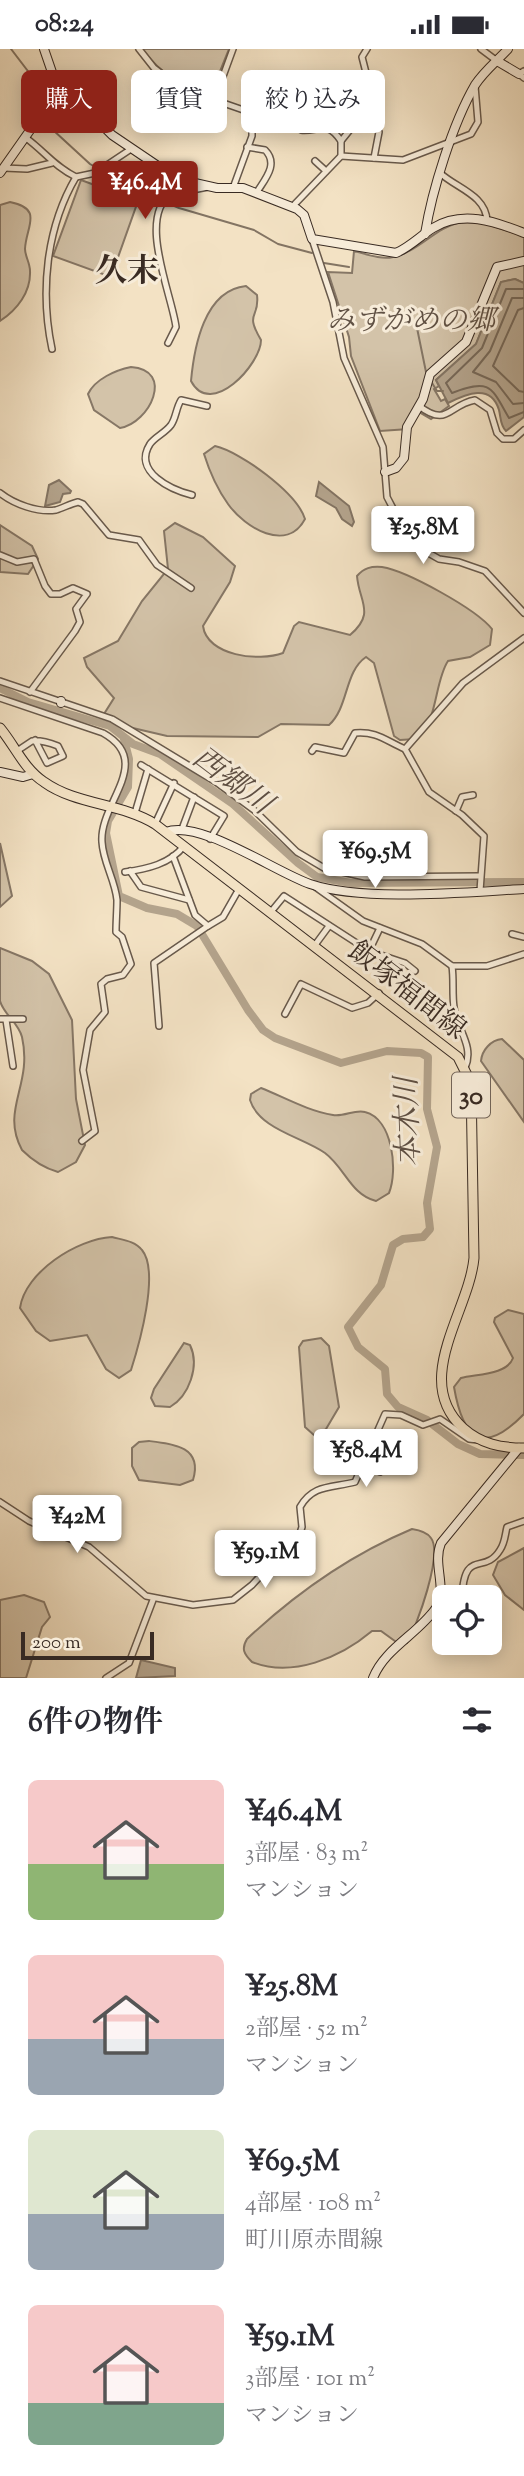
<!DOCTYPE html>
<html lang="ja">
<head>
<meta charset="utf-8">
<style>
  body { margin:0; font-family:"Sorts Mill Goudy","Noto Serif JP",serif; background:#f2f2f3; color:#2b2b33; height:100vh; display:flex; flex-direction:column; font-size:26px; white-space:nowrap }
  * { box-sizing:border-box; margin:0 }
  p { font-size:23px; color:#7c7c81 }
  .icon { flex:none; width:38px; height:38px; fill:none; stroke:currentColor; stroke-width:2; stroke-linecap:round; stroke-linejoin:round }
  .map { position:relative; height:1629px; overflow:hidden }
  .side { display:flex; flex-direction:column; background:#fff; flex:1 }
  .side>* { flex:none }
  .banner { position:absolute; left:21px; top:21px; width:483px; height:63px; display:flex; gap:14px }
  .controls { position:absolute; left:432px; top:1536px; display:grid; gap:14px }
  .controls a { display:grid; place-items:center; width:70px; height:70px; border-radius:10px; background:#fff; box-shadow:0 4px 18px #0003; font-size:35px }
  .scale { position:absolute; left:21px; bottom:18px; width:133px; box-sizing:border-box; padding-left:7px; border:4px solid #392b23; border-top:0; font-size:19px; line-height:24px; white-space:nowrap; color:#392b23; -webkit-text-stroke:5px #f7ecd9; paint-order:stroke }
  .price { position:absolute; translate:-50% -60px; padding:0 16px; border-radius:7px; background:#fff; color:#222; font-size:23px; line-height:46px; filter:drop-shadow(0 2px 4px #0008) }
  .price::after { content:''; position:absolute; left:50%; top:42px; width:21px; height:16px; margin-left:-10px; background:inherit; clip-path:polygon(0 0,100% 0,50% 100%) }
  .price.active { background:#8f2418; color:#fff }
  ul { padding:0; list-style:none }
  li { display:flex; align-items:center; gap:21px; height:175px; padding:0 28px }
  li span { display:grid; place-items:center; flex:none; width:196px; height:140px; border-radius:10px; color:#555 }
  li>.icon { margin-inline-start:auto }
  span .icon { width:84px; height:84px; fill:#fffc; stroke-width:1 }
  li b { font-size:30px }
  h2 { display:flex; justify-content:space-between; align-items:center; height:84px; padding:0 28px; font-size:30px }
  .chip { padding:0 24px; border-radius:10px; background:#fff; box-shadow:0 4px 18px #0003; font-size:24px; line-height:63px }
  .chip.active { background:#8f2418; color:#fff }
  .status { display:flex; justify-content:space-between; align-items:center; height:49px; padding:0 35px; background:#fff; direction:ltr }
  .status svg { height:19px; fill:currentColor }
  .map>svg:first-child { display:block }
</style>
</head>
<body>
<div class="status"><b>08:24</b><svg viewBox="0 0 49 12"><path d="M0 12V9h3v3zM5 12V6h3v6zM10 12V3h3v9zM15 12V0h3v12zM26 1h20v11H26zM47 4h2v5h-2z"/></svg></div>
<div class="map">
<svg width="524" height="1629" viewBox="0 0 524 1629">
  <rect width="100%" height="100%" fill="#f3e2c4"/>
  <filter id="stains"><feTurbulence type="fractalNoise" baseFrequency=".00286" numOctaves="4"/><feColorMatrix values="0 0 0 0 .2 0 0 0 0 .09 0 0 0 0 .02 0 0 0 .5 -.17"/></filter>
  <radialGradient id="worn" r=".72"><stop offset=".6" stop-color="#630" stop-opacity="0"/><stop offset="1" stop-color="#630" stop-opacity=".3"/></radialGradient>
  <g fill="#d3c3a9" stroke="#867766" stroke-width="2">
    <path d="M 142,0 L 229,0 L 210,47 C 181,37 161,25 142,0 Z"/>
    <path d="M 81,131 L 138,152 L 111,228 L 53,207 Z"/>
    <path d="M 10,153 C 44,160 26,177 25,200 C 25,207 30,214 30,222 C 31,243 17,261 0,272 L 0,156 Z"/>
    <path d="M 462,173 L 483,174 L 524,187 L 524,234 L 515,230 L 501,233 L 476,295 L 436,331 L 439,337 L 434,340 L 441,352 L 445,350 L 449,357 L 431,370 L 417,362 L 409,380 L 380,382 L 351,307 L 349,288 L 328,223 L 352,224 L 354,202 C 366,205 381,211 393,208 C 419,203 435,178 462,173 Z"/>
    <path d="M 246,237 L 257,246 C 260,270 244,262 261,291 C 261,315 211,370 191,332 C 194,299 204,241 246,237 Z"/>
    <path d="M 131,318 C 175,321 150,374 120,379 L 94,361 L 88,345 C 95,330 116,321 131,318 Z"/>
    <path d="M 215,397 C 241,403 297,444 305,470 C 287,504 245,479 228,455 C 218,441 209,421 204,405 Z"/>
    <path d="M 175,474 L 203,488 L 235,517 L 230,533 L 203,577 C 207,607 259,613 283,604 L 294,577 L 299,573 L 350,586 C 376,564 359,553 357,527 C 364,519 371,517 382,518 C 407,522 476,560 492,580 L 490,596 L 470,608 L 448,612 C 434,633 438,675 416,690 L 400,691 L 394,687 L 374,614 L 366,608 C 344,623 349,658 329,676 L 281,675 L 258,688 L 167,687 L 120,676 L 104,665 L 114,649 L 87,618 L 84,609 L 118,592 L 142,552 L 168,520 L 164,482 Z"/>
    <path d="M 0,476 L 32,497 L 38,510 L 28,525 L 0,523 Z"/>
    <path d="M 0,794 L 12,847 L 0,858 Z"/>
    <path d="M 0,899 L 32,912 L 49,925 L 72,971 L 76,1050 L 85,1096 L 76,1113 L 58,1123 C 44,1119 32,1111 22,1101 C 0,1060 33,1037 22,988 C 18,973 4,966 0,952 C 0,937 0,914 0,899 Z"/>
    <path d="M 502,990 L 524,1011 L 524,1073 L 481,1012 C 482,1001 491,991 502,990 Z"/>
    <path d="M 261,1039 C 284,1048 308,1062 333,1066 C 344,1068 355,1060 365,1063 C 393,1070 398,1122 389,1144 L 376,1152 C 351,1146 345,1119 325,1104 C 302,1088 259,1080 250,1051 L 251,1045 Z"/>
    <path d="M 112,1188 C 123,1191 135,1192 142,1201 C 160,1223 139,1296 131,1321 L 119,1329 L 106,1320 L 87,1286 L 50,1292 L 36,1282 L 20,1259 C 25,1223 77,1190 112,1188 Z"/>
    <path d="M 508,1261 L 524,1265 L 524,1365 C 483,1407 463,1391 454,1338 L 461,1329 C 476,1325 507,1326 513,1309 L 494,1273 L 495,1269 Z"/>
    <path d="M 321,1289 L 329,1297 L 339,1358 L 326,1380 L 315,1387 L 305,1378 L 299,1298 L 303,1292 Z"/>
    <path d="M 184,1294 L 190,1296 C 200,1317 189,1347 170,1358 L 155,1357 L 151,1349 L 154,1340 Z"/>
    <path d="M 149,1392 C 174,1395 203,1398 193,1431 L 180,1436 L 139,1431 L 132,1417 L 132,1399 L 139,1393 Z"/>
    <path d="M 412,1480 C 419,1481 427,1483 431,1489 C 443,1505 417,1577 407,1594 L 399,1595 L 381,1582 L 372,1582 C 340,1609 292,1629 252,1613 C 244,1605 241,1600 247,1590 C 296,1544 350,1506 412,1480 Z"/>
    <path d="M 524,1499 L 524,1561 L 505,1546 L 493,1526 L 498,1513 Z"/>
    <path d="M 24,1546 L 44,1553 L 50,1568 L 42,1578 L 26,1629 L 0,1629 L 0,1551 Z"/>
  </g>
  <g fill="#b4a48d" stroke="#837463" stroke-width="2">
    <path d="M 515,230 L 524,234 L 524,368 L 506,382 C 500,376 501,369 499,361 C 491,334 466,345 448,354 L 436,331 L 476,295 L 501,233 Z"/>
    <path d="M 59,431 L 71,442 L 70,444 L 63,445 L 60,453 L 45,457 L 49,436 Z"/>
    <path d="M 319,433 L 349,457 L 354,473 L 352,477 L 342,470 L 336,459 L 316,447 Z"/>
    <path d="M 141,1611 L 175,1619 L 175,1627 L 136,1629 Z"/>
  </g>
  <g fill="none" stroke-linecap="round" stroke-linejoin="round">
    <g stroke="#766858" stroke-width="2">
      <path d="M 524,240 L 506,240 L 482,299 L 446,334 L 452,344 C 491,329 491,338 509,369 L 524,363"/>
      <path d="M 524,249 L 512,249 L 490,302 L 473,323 L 496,333 L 513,355 L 524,354"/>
      <path d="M 524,259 L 518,261 L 493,317 L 519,342 L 524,343"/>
    </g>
    <g stroke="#837463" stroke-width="2">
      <path d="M 11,0 L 37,34 L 42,60"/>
      <path d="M 44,65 L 53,81 L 90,115 L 130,138 L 179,159 L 254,181 L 278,195 L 312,204"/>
      <path d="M 324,214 L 349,218"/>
      <path d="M 417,279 L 426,323"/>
      <path d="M 432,334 L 437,342 L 443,342"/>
    </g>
    <g stroke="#b4a48d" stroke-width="8">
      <path d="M 0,639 L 28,653 L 110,677 L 133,695 L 160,705 L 233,755 L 298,814 L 317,828 L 351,834 L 524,833"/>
      <path d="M 124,690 L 129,710 L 128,738 L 108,772 L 106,784 L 119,847 L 147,859 L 177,865 L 197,877 L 248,961 L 263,981 L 275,989 L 341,1014 L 387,1002 L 421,1004 L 428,1008 L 427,1060 L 437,1098 L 427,1154 L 430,1180 L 423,1188 L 403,1190 L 393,1196 L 381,1236 L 348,1278 L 358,1298 L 385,1320 L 387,1345 L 398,1358 L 427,1371 L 458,1395 L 480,1405 L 524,1406"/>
    </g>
    <defs>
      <g id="street">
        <path d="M 139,0 L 154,19 L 180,39 L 252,64 L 278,62 L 301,81 C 319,83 326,70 341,92"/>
        <path d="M 367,0 L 362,8 L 372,47 L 369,67"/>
        <path d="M 481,0 L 497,12"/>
        <path d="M 524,22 L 519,25 L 524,29"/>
        <path d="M 214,52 L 233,0"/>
        <path d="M 26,89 C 44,102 55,118 76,128 L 95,124 L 131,100"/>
        <path d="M 247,98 L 265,101 C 279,115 265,130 257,143"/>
        <path d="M 341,107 L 403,111 L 471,85 L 478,73 L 475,37"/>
        <path d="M 315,112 L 326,122"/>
        <path d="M 4,119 L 27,120 L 52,114"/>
        <path d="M 95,124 L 129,143 L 161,155"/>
        <path d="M 440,124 C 456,139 486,146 487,172"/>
        <path d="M 233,139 L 252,87 L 252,64"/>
        <path d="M 292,158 L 341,107 L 341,92 L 362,66 L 372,68 L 379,83 L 374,109"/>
        <path d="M 312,190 L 333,253 L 344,309 L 383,398 L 387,448 L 411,494 L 439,510 L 459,513 L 485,522 L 524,564"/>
        <path d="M 168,294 L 176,278 C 172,246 137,168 171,145 L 208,138"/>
        <path d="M 52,300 C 40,243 46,179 76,128"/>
        <path d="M 419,357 C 448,379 448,356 475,351 L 490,361 L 497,384 L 503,390 L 514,390 L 524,381"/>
        <path d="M 0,444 C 14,455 38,464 56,461 C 63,459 70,455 78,453 L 83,455 L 109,486 L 139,491 L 157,516 L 191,539"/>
        <path d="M 192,446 C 172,441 132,423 150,395 C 155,388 165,384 171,376 C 176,369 176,359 181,351 L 207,357"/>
        <path d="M 0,506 L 17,513 L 34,510 L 45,537 L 51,545 L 60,545 L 73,539 L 87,545 L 76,560 L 80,573 L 75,582 L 30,643"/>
        <path d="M 0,632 L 112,670 L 216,733 L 254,761 L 297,803 L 324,819 L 365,828 L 479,827"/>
        <path d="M 0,649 L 103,684 C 155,713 99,754 102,793 C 103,813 115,831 117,851 C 117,861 116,873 116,883 L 122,888 L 131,915 L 123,926 L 107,930 L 101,935 L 105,963 L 90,981 L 83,1021 L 95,1082 L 82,1092"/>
        <path d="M 17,702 L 32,692 C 41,691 50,694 58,697 L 63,707 L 47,714 L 35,691"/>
        <path d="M 312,702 L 315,698 L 344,704 L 355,684 C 377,682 386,692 405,700"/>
        <path d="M 141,716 L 224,767 L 210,790"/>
        <path d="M 456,762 L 462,748 L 473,746"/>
        <path d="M 135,764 L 148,720"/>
        <path d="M 155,775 L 174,734"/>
        <path d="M 182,780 L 194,748"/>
        <path d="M 173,807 L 195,866 L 208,877 L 223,868 L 239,840"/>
        <path d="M 130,822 L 141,838 L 189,851"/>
        <path d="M 125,823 C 147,820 170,815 184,797"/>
        <path d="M 314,837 L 363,872 L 422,895 L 452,917 L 487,917 L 524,905"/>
        <path d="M 480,842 L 484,787 L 462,766 L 429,743 L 405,700 L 463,634 L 524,589"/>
        <path d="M 270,864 L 284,847 L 369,902 L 380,879"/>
        <path d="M 512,885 L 524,888"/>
        <path d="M 315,896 L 329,877"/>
        <path d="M 369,902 L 405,914 L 415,922"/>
        <path d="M 452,917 C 454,931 452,945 454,958 C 456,980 475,996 465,1019"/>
        <path d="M 285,965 L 301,935 L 352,959 L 368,954 L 379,944"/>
        <path d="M 0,970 L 23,970"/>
        <path d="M 6,971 L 13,1017"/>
        <path d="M 159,977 L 154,914 L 208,877"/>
        <path d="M 362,1414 L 380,1423 L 392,1414 L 412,1413"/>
        <path d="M 0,1453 L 29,1472 L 89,1498 L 146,1547 L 193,1556 L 233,1551 L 252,1536 L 276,1510 L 296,1496 L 302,1478 L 300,1458 C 313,1435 332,1439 355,1433 L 385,1365 L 401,1366 L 423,1376 L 440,1370 L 469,1390 L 478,1391"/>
        <path d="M 462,1549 C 464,1498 484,1527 500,1501 C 505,1494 505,1486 507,1478 L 524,1472"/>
        <path d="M 106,1629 L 129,1614 L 153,1551"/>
      </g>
      <g id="secondary">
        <path d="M 497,12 L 519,25"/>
        <path d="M 55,39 L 69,43 L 112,86 L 177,130 L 217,139 L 243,139 L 297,160 L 304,166 L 312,190 L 396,204 C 410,198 420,187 433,179 C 462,161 494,172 524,184"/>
        <path d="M 0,124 L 52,50 L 55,32 L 44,0"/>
        <path d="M 425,185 C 432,141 453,74 475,36 C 484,22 497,12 508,0"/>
        <path d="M 385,423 L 396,419 L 404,409 L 407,378 L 423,350 L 430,325 L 466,293 L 497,218 L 524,212"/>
        <path d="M 61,654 L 61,652"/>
        <path d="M 0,723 L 23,728 L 33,725"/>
        <path d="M 166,783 C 200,770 275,823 310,835 C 364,853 466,843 524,840"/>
        <path d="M 373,1629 C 385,1599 418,1585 436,1559 C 448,1540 432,1515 441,1494 L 519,1399"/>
      </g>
      <path id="primary" d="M 0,679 C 15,697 24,720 44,733 C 76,756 121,754 155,775 L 458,1008 L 471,1034 L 474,1209 C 469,1263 411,1331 463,1379 C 481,1395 501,1399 524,1399"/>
    </defs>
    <use href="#street" stroke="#68594b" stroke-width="8"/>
    <use href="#secondary" stroke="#392b23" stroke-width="10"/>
    <use href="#primary" stroke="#392b23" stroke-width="11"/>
    <use href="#street" stroke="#f7ecd9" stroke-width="5"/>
    <use href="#secondary" stroke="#f7ecd9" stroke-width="8"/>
    <use href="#primary" stroke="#f3e2c4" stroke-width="9"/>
  </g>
  <g text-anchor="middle" stroke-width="6" stroke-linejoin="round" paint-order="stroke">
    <rect fill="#f7ecd9" stroke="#72655a" stroke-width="2" x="452" y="1023.5" width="38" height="45" rx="5"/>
    <g font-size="26" font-weight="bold" fill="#392b23">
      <text x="471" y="1055">30</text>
    </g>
    <g font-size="28" font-style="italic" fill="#605144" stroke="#f7ecd9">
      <text x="411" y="280">みずがめの郷</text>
    </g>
    <g font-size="28" fill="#392b23" stroke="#f7ecd9">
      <text transform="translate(408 940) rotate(38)" y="10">飯塚福間線</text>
    </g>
    <g font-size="30" font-style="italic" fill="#5e4f43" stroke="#f7ecd9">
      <text transform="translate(233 731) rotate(37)" y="10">西郷川</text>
      <text transform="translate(407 1073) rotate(-92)" y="10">本木川</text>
    </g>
    <g font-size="32" font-weight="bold" fill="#392b23" stroke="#f7ecd9">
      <text x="127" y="232">久末</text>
    </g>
  </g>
  <rect width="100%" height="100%" filter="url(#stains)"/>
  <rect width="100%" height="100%" fill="url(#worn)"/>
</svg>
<div class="controls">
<a><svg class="icon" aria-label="locate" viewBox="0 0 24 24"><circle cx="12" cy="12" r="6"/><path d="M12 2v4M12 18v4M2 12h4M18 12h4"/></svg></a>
</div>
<div class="scale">200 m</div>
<b class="price active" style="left:145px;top:172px">¥46.4M</b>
<b class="price" style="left:423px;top:517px">¥25.8M</b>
<b class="price" style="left:375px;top:841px">¥69.5M</b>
<b class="price" style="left:366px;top:1440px">¥58.4M</b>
<b class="price" style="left:77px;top:1506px">¥42M</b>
<b class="price" style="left:265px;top:1541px">¥59.1M</b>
<div class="banner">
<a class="chip active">購入</a>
<a class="chip">賃貸</a>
<a class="chip">絞り込み</a>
</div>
</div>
<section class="side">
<h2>6件の物件<svg class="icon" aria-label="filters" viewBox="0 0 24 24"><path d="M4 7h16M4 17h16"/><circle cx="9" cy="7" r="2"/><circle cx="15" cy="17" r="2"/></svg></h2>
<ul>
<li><span style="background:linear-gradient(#f6c9c9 60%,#8fb573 0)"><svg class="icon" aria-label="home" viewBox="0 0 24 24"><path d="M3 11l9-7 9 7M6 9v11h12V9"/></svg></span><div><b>¥46.4M</b><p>3部屋 · 83 m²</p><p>マンション</p></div></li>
<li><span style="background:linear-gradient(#f6c9c9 60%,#9aa5b1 0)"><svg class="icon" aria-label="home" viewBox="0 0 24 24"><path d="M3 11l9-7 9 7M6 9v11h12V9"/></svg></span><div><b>¥25.8M</b><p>2部屋 · 52 m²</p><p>マンション</p></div></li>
<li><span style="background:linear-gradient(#dfe7d0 60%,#9aa5b1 0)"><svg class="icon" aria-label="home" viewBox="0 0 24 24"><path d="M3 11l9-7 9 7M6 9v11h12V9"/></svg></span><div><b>¥69.5M</b><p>4部屋 · 108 m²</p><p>町川原赤間線</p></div></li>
<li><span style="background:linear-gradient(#f6c9c9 70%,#7fa58c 0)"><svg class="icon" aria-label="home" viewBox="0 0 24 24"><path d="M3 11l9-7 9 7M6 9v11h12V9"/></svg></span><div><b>¥59.1M</b><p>3部屋 · 101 m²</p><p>マンション</p></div></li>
</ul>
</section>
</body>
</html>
